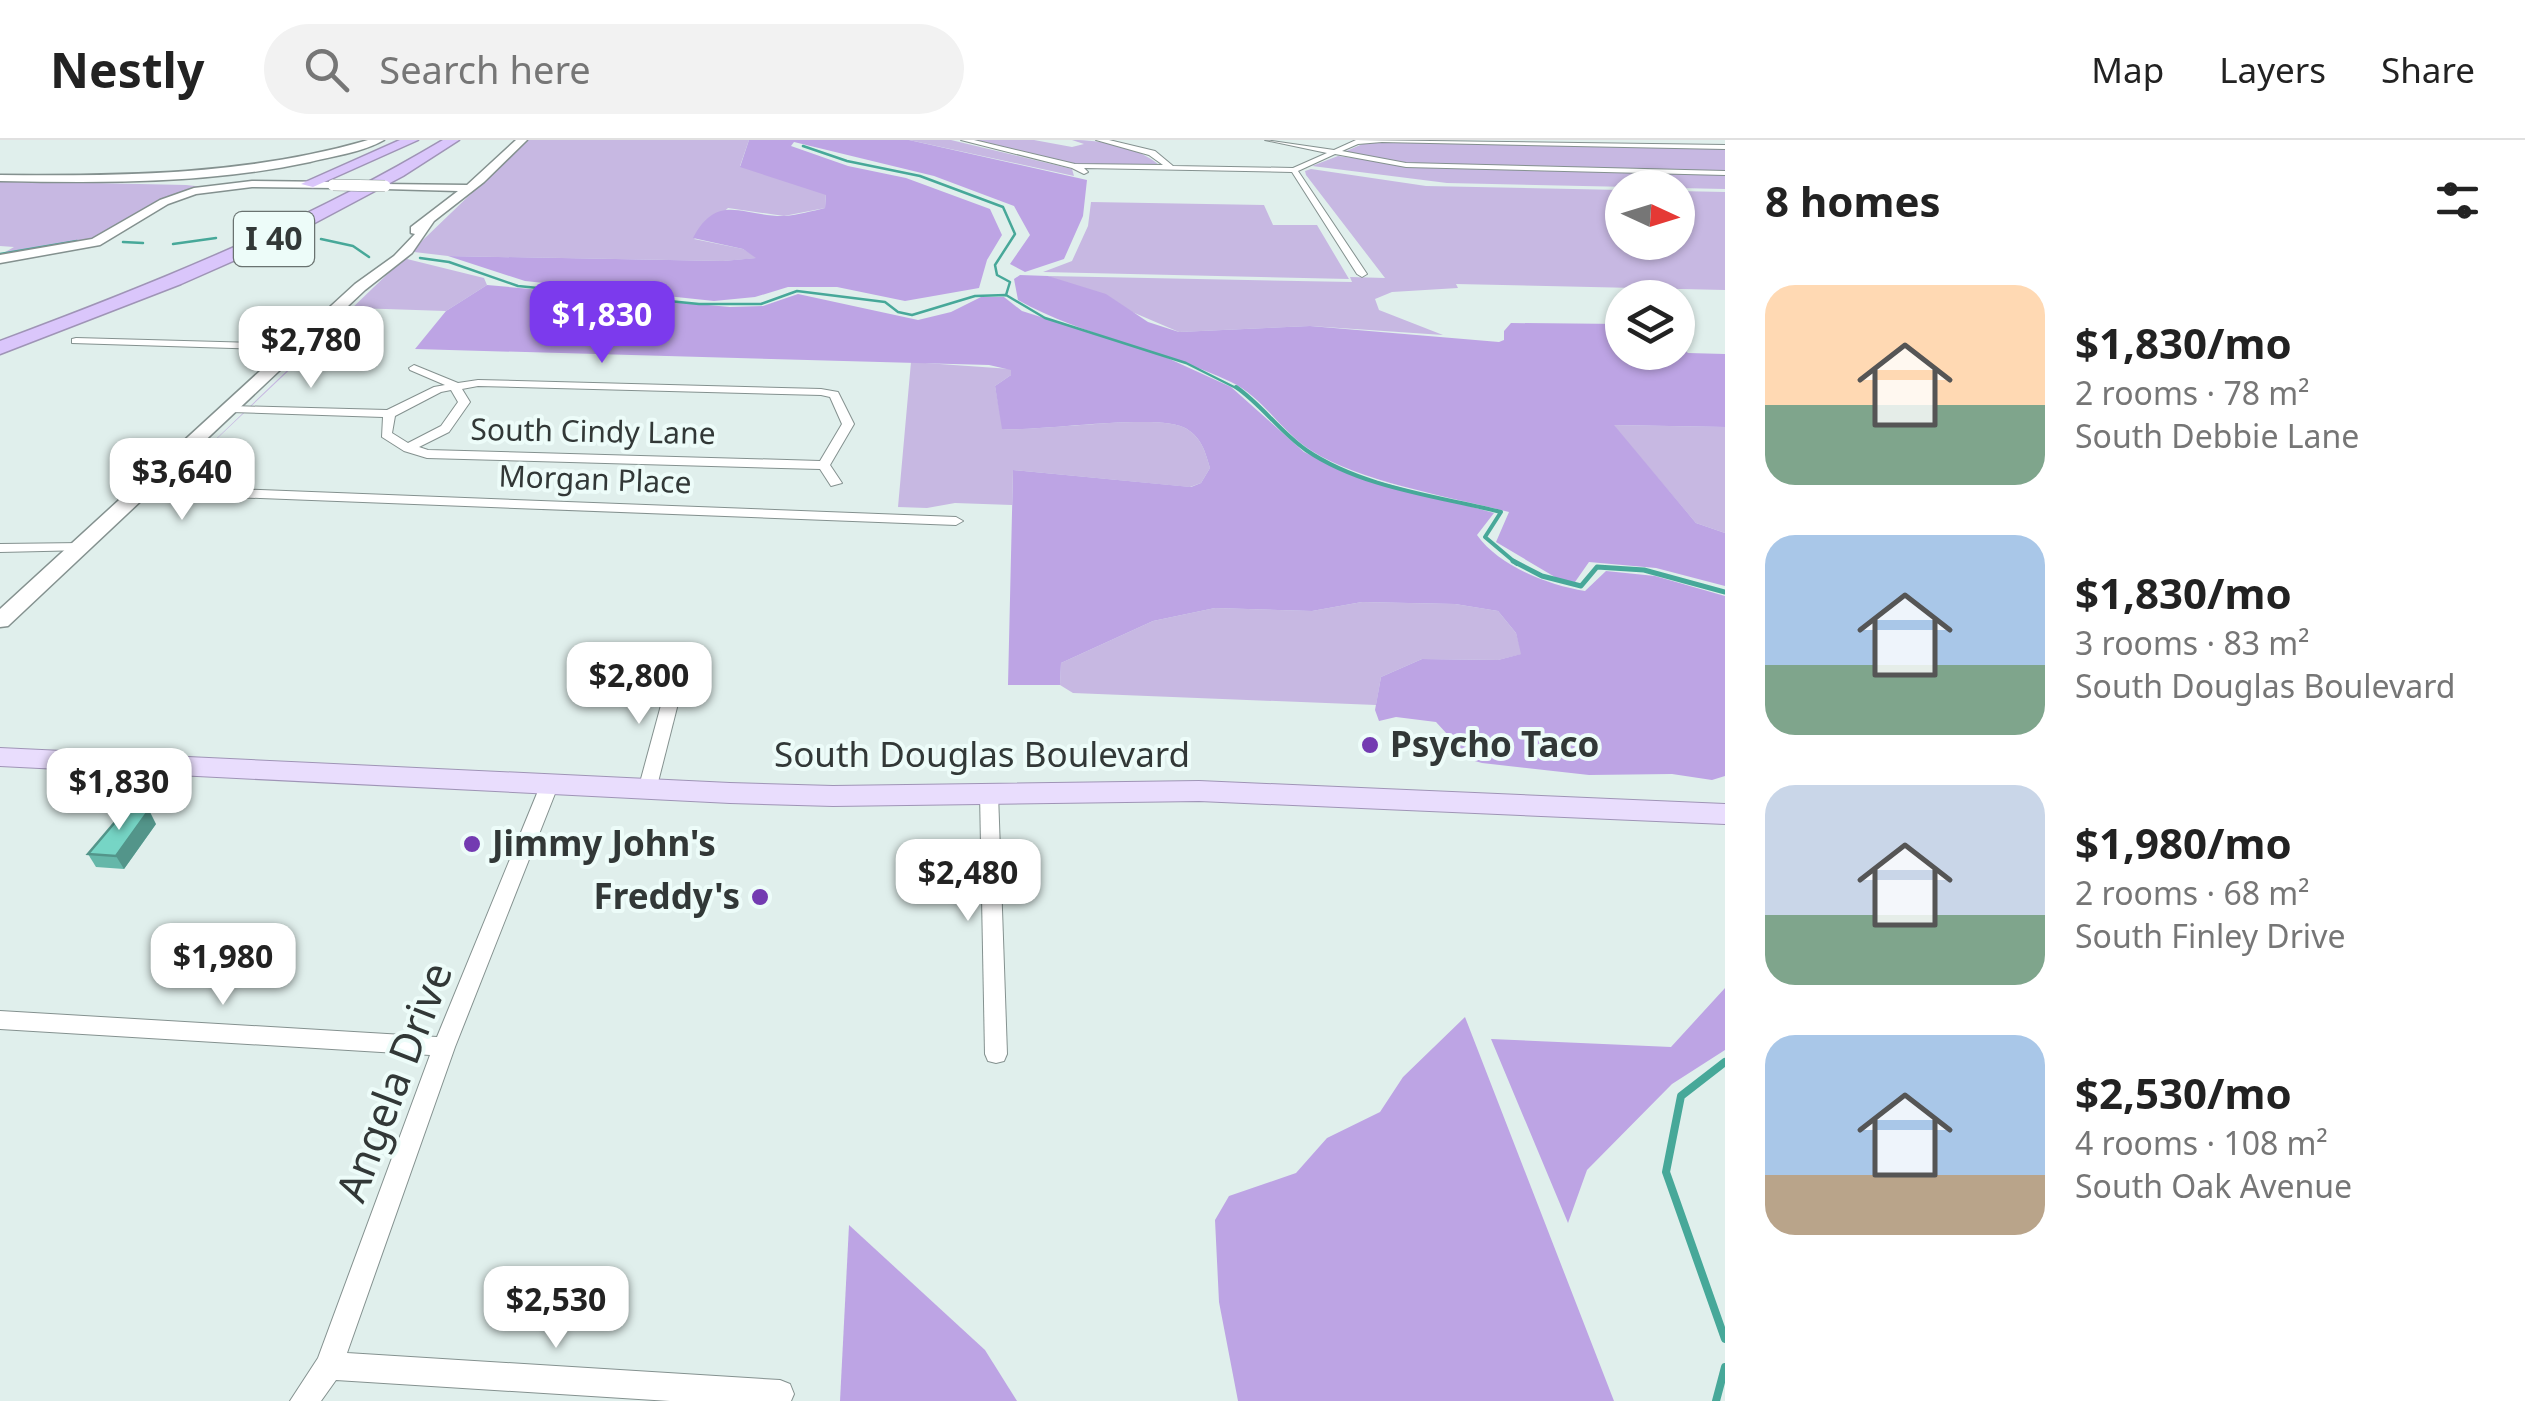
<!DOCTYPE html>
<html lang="en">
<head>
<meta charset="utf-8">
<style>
  body { margin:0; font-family:"Noto Sans",sans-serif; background:#f2f2f2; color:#222; height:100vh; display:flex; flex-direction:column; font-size:38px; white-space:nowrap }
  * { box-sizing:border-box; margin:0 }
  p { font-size:32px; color:#767676 }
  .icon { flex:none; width:55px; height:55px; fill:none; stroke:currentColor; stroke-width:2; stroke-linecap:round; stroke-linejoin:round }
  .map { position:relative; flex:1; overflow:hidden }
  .panel { display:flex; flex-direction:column; background:#fff; width:800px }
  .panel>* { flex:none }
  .needle { width:65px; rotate:94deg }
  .tools { position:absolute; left:1605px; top:30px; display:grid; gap:20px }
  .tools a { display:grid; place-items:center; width:90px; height:90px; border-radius:50%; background:#fff; box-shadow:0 2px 8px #0004; font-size:50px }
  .price { position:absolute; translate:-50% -85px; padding:0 22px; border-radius:20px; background:#fff; color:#222; font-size:32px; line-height:65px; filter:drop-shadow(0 2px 5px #0008) }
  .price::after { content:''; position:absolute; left:50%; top:60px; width:30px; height:22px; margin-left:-15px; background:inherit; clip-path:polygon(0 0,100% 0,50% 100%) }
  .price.current { background:#7c3aed; color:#fff }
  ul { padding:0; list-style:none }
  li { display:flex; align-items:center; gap:30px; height:250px; padding:0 40px }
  li span { display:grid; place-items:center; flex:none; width:280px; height:200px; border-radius:30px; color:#555 }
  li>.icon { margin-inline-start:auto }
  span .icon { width:120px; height:120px; fill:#fffc; stroke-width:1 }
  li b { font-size:42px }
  h2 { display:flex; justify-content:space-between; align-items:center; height:120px; padding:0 40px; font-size:42px }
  header { display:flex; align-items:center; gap:60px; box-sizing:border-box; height:140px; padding:0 50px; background:#fff; border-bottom:2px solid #e0e0e0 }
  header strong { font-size:48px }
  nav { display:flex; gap:55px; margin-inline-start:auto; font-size:35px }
  .search { width:700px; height:90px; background:#f2f2f2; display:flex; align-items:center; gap:25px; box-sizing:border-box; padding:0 35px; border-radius:55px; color:#767676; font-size:38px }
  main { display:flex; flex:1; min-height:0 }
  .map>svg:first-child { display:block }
</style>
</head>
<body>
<header>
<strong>Nestly</strong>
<div class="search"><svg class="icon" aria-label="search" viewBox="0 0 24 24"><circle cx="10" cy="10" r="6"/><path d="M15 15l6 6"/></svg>Search here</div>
<nav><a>Map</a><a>Layers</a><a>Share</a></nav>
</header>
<main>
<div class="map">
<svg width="1725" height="1261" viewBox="0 0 1725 1261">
  <rect width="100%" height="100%" fill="#e0efec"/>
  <g fill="#c7b8e2">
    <path d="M 527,0 L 749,0 L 740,26 L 826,54 L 825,68 L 784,76 L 728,68 L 694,99 L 743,109 L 758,118 L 723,121 L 448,116 L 414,112 L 407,119 L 484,138 L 487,145 L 446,171 L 355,168 L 169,344 Z"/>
    <path d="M 909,0 L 951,0 L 1072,29 L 1074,36 Z"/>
    <path d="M 976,0 L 1034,0 L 1072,7 L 1084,4 L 1072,0 C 1101,0 1137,6 1159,25 L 1076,24 Z"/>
    <path d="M 1367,2 L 1725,8 L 1725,31 L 1393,23 L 1342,13 Z"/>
    <path d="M 1338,16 L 1430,28 L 1725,35 L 1725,49 L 1447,43 L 1312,26 Z"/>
    <path d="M 1311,29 L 1426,46 L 1622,50 L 1622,102 L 1678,102 L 1678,51 L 1725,52 L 1725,150 L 1456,144 L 1458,148 L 1392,152 L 1375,159 L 1379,170 L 1443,195 L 1310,186 L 1179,192 L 1048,136 L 1352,142 L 1350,137 L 1385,138 L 1306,35 L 1305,31 Z"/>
    <path d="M 0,41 L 186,45 L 204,47 L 166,58 L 86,103 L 0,115 L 14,107 L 0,106 Z"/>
    <path d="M 1091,62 L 1264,65 L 1273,85 L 1317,85 L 1349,139 L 1043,132 L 1072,121 L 1088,86 Z"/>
    <path d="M 911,222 L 1011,229 L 1011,235 L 995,246 L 1003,289 C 1040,292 1161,272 1187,289 C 1202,299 1205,311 1210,328 L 1201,343 L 1190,347 L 1013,330 L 1012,365 L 955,363 L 927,368 L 898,367 Z"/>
    <path d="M 1613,285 L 1725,287 L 1725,393 L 1696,383 Z"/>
    <path d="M 1362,462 L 1455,464 L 1498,471 L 1516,493 L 1522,514 L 1498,520 L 1422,519 L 1381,537 L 1376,565 L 1073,553 L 1060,545 L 1061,523 L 1153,481 L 1215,468 L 1312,471 Z"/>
  </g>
  <g fill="#bda4e4">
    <path d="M 749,0 L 909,0 L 1087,40 L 1083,76 L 1064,119 L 1025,132 L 1010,124 L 1030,95 L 1014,66 L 934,36 L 794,2 L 791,6 L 848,26 L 906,38 L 990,69 L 1002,95 L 987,120 L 979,148 L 905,161 L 837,147 L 788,147 L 755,157 L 714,161 L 525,141 L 448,116 L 723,121 L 756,118 L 743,109 L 693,98 C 718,51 743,77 785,76 C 798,75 812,71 825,68 L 826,55 L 740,27 Z"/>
    <path d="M 1020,135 L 1048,136 L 1106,154 L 1148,182 L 1179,192 L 1310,186 L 1499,202 L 1504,200 L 1504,191 L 1511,183 L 1622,184 L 1622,212 L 1678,212 L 1678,204 L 1688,213 L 1725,214 L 1725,287 L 1614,285 L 1696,383 L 1725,393 L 1725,446 L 1656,428 L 1589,422 L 1575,442 L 1560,440 L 1496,402 L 1509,372 C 1451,357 1361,342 1312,311 C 1282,293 1263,257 1231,242 C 1162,209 1084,197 1018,160 L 1014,139 Z"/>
    <path d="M 487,145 L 730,167 L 763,166 L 798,154 L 918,180 L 951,172 L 981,157 L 1004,157 L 1022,171 L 1163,216 L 1231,247 L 1304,312 L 1348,333 L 1494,373 L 1477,395 C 1499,426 1548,445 1585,451 L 1606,431 L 1655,436 L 1725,456 L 1725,636 L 1712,640 L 1672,634 L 1589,635 L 1482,623 L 1471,620 L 1436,582 L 1396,577 L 1379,581 L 1375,570 L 1381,537 L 1422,519 L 1498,520 L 1521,514 L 1516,493 L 1498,471 L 1455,464 L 1362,462 L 1312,471 L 1215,468 L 1153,481 L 1061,523 L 1060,545 L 1008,545 L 1013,330 L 1191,347 L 1201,343 L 1210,328 C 1205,311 1202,299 1187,289 C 1161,272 1039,292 1002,289 L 995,246 L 1011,235 L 1011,230 L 989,225 L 415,209 L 446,171 Z"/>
    <path d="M 1725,848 L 1725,910 L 1672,944 L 1587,1030 L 1568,1083 L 1491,899 L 1671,907 Z"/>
    <path d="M 1465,877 L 1614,1261 L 1238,1261 L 1219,1162 L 1215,1080 L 1229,1056 L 1296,1033 L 1327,998 L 1380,972 L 1403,937 Z"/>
    <path d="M 849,1085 L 985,1210 L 1017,1261 L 840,1261 Z"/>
  </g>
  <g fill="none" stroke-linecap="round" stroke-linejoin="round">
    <g stroke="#47a899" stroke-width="2.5">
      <path d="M 803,6 L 847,21 L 920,36 L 1003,67 L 1015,94 L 995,125 L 997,135 L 1010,142 L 1006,155"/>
      <path d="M 321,99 L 353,106 L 369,117"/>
      <path d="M 123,102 L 143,103"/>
      <path d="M 173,104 L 216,98"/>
      <path d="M 0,114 L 77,101"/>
      <path d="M 420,118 L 449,122 L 518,146 L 699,164 L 761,164 L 797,151 L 885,162 L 898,172 L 912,175 L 975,156 L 1006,155 L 1045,178 L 1186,223 L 1240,250"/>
    </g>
    <path stroke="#47a899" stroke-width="4" d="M 1236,247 C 1262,265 1280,292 1306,310 C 1362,348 1437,356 1501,372 L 1485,397 L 1517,424"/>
    <path stroke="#47a899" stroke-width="5" d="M 1513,421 L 1542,436 L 1581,446 L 1597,427 L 1644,430 L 1725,452"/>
    <g stroke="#47a899" stroke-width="8">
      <path d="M 1725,922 L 1681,956 L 1666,1032 L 1725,1199"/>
      <path d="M 1716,1261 L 1725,1227"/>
    </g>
    <defs>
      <g id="street">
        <path d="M 961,0 L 974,0 L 1075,24 L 1163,25 L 1149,15 L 1096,0 L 1109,0 L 1155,11 L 1173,26 L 1293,28 L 1327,13 L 1265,0 L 1334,10 L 1356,0 L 1725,5 L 1725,9 L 1382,2 L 1358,4 L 1342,11 L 1406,23 L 1725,31 L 1725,35 L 1406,27 L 1335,14 L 1298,31 L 1367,134 L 1362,137 L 1357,134 L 1292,32 L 1084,28 L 1088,32 L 1084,34 L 1072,28 Z"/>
        <path d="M 76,198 L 294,204 L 299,207 L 294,210 L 72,203 L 72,199 Z"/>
        <path d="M 414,225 L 458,243 L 478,240 L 821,249 L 838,252 L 854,284 L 830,325 L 842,343 L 831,346 L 820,329 L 427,318 L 404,311 L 382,297 L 383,277 L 231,272 L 225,269 L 231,266 L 387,270 L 434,247 L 445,245 L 410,230 L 409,228 ZM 478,246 L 821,255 L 830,257 L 842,284 L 820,321 L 428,310 L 419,307 L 449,292 L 470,262 L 462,249 ZM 451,250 L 458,262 L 441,286 L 408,303 L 392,293 L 395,276 L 441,252 Z"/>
        <path d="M 207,348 L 956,377 L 963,381 L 956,385 L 207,356 C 184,359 151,366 131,355 L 137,351 L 174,353 Z"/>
        <path d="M 82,403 L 89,407 L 87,410 L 0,412 L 0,404 Z"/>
        <path d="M 678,527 L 686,532 L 656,650 L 647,656 L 638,650 L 670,532 Z"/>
        <path d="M 549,640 L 558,646 L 455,907 L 347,1213 L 780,1240 L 790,1244 L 794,1254 L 791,1261 L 670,1261 L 336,1240 L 321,1261 L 290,1261 L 318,1218 L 430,915 L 0,889 L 0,871 L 437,897 L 540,646 Z"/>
        <path d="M 989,647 L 998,653 L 1007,914 L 1004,921 L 996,923 L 988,921 L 985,914 L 980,653 Z"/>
      </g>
      <g id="secondary">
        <path d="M 368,0 L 384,0 C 363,12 334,16 310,22 C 208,44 104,43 0,41 L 0,35 C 125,36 248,35 368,0 Z"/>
        <path d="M 516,0 L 527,0 L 484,42 L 434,81 L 412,113 L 365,150 L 8,486 L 0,487 L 0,469 L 355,144 L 394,116 L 415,94 L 411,93 L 411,87 L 458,51 L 385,49 L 381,44 L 467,45 Z"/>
        <path d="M 252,41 L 333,42 L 339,45 L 333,48 L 252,47 L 196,54 L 168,64 L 100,105 L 0,123 L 0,115 L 92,99 L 160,60 L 194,48 Z"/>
      </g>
      <path id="primary" d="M 0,608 L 730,643 L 833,646 L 1199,641 L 1725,664 L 1725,684 L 1199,661 L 833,666 L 730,663 L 0,626 Z"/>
      <g id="highway">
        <path d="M 400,0 L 418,0 L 313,47 L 301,44 Z"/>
        <path d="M 443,0 L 459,0 L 403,36 L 294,94 L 181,144 L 0,214 L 0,201 C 153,144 302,84 443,0 Z"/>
      </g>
    </defs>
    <use href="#street" stroke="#84918f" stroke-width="2"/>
    <use href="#secondary" stroke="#84918f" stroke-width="3"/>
    <use href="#primary" stroke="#9f94b6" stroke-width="2"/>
    <use href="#highway" stroke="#9f94b6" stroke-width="3"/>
    <use href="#street" fill="#fff" fill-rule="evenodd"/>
    <use href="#secondary" fill="#fff" fill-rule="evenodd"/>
    <use href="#primary" fill="#e9ddfd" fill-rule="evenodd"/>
    <use href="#highway" fill="#dac6fb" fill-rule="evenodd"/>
    <defs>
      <path id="secondary-bridge" d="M 333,45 L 385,46"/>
    </defs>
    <use href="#secondary-bridge" stroke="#84918f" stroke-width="12" stroke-linecap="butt"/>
    <use href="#secondary-bridge" stroke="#fff" stroke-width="11"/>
  </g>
  <path fill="#65b7a9" d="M 156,684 L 124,729 L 96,727 L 88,714 Z"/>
  <path fill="#53958a" d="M 149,670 L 156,684 L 124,729 L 116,716 Z"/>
  <path fill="#76d5c5" stroke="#53958a" stroke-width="2.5" d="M 127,668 L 149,670 L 116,716 L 88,714 Z"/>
  <g fill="#733bb1" stroke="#edfcf9" stroke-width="4">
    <circle cx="1370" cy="605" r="10"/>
    <circle cx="472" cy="704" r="10"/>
    <circle cx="760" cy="757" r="10"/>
  </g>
  <g text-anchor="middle" stroke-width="8" stroke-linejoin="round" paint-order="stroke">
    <g font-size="30" fill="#323837" stroke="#edfcf9">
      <text transform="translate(593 292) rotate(1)" y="10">South Cindy Lane</text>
      <text transform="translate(595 340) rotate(2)" y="10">Morgan Place</text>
    </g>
    <rect fill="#edfcf9" stroke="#6a7371" stroke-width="2.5" x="234" y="72" width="80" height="54" rx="8"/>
    <g font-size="32" font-weight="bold" fill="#323837">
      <text x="274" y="110">I 40</text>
    </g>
    <g font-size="35" font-weight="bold" fill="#323837" stroke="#edfcf9" text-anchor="start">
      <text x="1390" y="617">Psycho Taco</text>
      <text x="492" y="716">Jimmy John's</text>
      <text x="740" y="769" text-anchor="end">Freddy's</text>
    </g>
    <g font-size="35" fill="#323837" stroke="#edfcf9">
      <text x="982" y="627">South Douglas Boulevard</text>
    </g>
    <g font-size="42" fill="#323837" stroke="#edfcf9">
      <text transform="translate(394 942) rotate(-69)" y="15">Angela Drive</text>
    </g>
  </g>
</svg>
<div class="tools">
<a><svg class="needle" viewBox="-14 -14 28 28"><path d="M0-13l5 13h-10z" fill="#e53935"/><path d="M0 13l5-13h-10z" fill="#767676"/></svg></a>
<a><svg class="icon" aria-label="layers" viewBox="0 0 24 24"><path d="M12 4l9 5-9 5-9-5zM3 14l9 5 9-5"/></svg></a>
</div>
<b class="price current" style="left:602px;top:226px">$1,830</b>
<b class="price" style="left:311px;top:251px">$2,780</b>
<b class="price" style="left:182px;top:383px">$3,640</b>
<b class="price" style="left:639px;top:587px">$2,800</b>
<b class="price" style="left:119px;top:693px">$1,830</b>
<b class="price" style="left:968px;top:784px">$2,480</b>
<b class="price" style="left:223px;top:868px">$1,980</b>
<b class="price" style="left:556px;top:1211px">$2,530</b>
</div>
<section class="panel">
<h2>8 homes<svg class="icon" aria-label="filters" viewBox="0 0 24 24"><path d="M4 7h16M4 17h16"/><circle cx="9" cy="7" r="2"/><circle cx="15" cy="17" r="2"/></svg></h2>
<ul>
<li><span style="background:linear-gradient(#ffd9b3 60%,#7fa58c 0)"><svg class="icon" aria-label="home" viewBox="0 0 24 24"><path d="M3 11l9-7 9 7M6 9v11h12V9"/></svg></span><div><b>$1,830/mo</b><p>2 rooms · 78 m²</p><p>South Debbie Lane</p></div></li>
<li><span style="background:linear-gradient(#a9c7e8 65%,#7fa58c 0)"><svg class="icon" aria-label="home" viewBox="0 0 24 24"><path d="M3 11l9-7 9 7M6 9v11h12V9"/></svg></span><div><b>$1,830/mo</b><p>3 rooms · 83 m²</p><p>South Douglas Boulevard</p></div></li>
<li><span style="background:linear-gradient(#c9d6e8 65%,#7fa58c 0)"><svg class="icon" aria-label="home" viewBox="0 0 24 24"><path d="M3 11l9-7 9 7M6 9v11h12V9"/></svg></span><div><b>$1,980/mo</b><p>2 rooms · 68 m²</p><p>South Finley Drive</p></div></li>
<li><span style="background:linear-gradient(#a9c7e8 70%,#b9a48a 0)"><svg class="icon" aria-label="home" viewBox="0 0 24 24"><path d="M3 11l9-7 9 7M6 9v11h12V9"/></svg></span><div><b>$2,530/mo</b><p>4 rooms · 108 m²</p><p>South Oak Avenue</p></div></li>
</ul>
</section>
</main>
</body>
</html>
